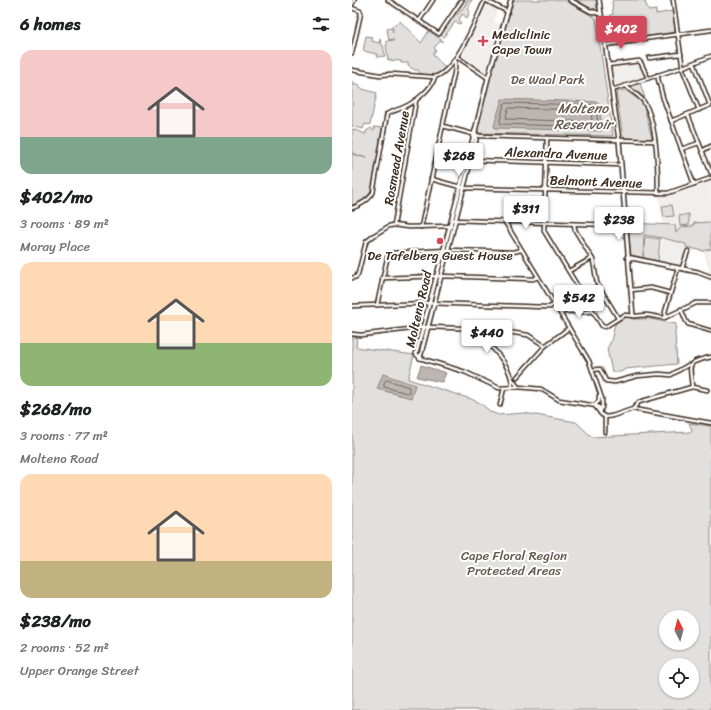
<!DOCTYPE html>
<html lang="en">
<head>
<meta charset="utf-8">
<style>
  body { margin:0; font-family:Sriracha,sans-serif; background:#f6f6f6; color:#202124; height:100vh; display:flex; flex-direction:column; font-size:15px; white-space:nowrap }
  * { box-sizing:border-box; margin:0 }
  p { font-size:13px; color:#757577 }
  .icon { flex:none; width:22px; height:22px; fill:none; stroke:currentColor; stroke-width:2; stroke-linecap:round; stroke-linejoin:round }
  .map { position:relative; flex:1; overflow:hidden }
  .panel { display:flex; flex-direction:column; background:#fff; width:352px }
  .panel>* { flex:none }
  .needle { width:26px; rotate:354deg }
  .buttons { position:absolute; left:307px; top:610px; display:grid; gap:8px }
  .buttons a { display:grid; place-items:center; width:40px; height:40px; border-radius:50%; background:#fff; box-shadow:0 1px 3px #0004; font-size:20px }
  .price { position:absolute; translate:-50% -34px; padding:0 9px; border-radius:4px; background:#fff; color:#222; font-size:13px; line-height:26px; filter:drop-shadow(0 1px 2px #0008) }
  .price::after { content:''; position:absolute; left:50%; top:24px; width:12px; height:9px; margin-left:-6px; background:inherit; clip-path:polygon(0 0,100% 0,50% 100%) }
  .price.on { background:#d1495b; color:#fff }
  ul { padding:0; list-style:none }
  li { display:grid; align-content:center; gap:8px; height:212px; padding:0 20px }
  li span { display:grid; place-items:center; height:124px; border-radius:12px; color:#555 }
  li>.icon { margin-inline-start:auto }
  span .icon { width:72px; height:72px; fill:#fffc; stroke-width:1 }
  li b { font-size:17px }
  h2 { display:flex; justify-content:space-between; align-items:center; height:48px; padding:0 20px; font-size:17px }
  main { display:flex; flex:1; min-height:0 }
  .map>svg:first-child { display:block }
</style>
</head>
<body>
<main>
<section class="panel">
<h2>6 homes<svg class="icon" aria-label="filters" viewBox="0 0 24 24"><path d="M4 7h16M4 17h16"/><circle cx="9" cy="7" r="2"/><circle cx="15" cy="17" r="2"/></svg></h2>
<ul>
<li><span style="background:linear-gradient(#f6c9c9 70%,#7fa58c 0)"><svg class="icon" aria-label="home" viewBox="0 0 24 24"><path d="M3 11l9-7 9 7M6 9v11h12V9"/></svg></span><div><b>$402/mo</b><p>3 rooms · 89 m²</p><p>Moray Place</p></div></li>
<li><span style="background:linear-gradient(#ffd9b3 65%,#8fb573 0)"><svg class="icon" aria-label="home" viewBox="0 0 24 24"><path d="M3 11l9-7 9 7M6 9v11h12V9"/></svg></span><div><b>$268/mo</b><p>3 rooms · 77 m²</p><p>Molteno Road</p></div></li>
<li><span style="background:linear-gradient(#ffd9b3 70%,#c2b280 0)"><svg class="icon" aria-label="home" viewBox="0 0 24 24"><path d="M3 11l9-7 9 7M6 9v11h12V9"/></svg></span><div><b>$238/mo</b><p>2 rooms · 52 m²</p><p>Upper Orange Street</p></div></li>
</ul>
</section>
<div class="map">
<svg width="359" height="710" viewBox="0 0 359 710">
  <rect width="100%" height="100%" fill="#fff"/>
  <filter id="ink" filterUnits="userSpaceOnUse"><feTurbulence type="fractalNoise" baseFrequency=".025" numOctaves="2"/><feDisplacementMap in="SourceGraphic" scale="8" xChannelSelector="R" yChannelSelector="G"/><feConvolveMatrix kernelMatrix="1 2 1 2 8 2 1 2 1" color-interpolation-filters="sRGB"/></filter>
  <g filter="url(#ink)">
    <g fill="#f1efee">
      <path d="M 134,3 L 146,9 L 142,22 L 150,25 L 134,75 L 109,57 Z"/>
      <path d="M 285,62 L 288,63 L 293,77 L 263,86 L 261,85 L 259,66 Z"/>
      <path d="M 359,180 L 359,275 L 355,274 L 357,270 L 351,251 L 334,248 L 329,265 L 306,261 L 311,238 L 319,241 L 325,240 L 323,224 L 311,224 L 306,195 L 317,195 Z"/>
    </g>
    <g fill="#e2e0de" stroke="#8e857e" fill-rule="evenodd">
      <path d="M 112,0 L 120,0 L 116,9 L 118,11 L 115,18 L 110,14 L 107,20 L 109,22 L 108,24 L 103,22 L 92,37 L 89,35 Z"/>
      <path d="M 162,0 L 212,0 L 244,18 L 261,136 L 127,133 L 125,128 L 137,80 Z"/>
      <path d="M 224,0 L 244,0 L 245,8 L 240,9 Z"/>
      <path d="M 261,0 L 292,0 L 297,11 L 304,10 L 304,14 L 321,11 L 323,32 L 278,39 L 276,25 L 263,30 L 258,16 L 261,14 L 260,1 Z"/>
      <path d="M 48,21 L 69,43 L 77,31 L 91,41 L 89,42 L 88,41 L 82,48 L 84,50 L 81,55 L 93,67 C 86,76 80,75 69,74 L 66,70 L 63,70 L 56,66 L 56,63 L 49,63 L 49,61 L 36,60 L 34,45 L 35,44 L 35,41 L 42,40 L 42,39 L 37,40 L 35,29 L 40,28 L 41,32 L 40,26 L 43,25 Z"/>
      <path d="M 14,36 L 20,37 L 20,41 L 27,43 L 28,39 L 29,44 L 31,45 L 33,56 L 25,57 L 25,54 L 11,51 Z"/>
      <path d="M 0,81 L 2,84 L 7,86 L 7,88 L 25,93 L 18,125 L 13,124 L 11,129 L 0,126 Z"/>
      <path d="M 288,83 L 293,98 L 280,88 L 280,85 Z"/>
      <path d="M 273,90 L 289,101 L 293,110 L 300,139 L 271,138 L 264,92 Z"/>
      <path d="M 22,127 L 30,128 L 19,192 L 13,199 L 0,205 L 0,154 L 14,158 L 0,153 L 0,129 L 14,134 L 14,131 L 19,128 L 21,131 L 23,130 Z"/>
      <path d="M 320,205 L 322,216 L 312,217 L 310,206 Z"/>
      <path d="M 337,214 L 337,225 L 328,226 L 327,216 Z"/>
      <path d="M 359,222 L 359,249 L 351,251 L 334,247 L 334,244 L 311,238 L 292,235 L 291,257 L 293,237 L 308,239 L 306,261 L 279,255 L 276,223 L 323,225 L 324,233 L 329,227 L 341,226 L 342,223 Z"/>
      <path d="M 278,317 L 282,319 L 298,319 L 324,324 L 323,334 L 325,364 L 273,369 L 269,372 L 260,372 L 255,349 L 259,341 L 263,324 L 272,318 Z"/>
      <path d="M 0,337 L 5,337 L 4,347 L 62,355 L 56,379 L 119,399 L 128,403 L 139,412 L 146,415 L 172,413 L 224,422 L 240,437 L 338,432 L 340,430 L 337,423 L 359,426 L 359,710 L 0,710 ZM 314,617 L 340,617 L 340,643 L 314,643 ZM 314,665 L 340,665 L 340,691 L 314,691 Z"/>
    </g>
    <g fill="#bcb6b3" stroke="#887e77">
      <path d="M 150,99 L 246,102 L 251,130 L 248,131 L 143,128 L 142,126 Z"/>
      <path d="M 69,365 L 94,373 L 90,382 L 65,377 Z"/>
      <path d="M 31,374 L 63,385 L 59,398 L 25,389 Z"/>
    </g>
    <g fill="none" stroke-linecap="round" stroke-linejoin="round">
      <g stroke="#6f625a" stroke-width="1">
        <path d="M 154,103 L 242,105 L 244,107 L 246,125 L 244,127 L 149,124 L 148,121 L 152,104 Z"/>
        <path d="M 158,108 L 238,110 L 239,112 L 240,120 L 238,122 L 155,119 L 154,117 L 156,109 Z"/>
        <path d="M 35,380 L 57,387 L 57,392 L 55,393 L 32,387 L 32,384 L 33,381 Z"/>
      </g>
      <g stroke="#887e77" stroke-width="1">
        <path d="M 112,7 L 116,0"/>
        <path d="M 105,15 L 111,8"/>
        <path d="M 250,127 L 261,127"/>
      </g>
      <defs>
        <g id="minor">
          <path d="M 36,0 L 87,34 L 110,0"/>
          <path d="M 133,0 L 156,12"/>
          <path d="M 321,0 L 331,70 L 347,110"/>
          <path d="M 0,8 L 8,11 L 9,13 L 0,53"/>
          <path d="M 67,21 L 81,0"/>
          <path d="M 291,39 L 359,30"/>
          <path d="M 253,45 L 284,41"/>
          <path d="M 105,57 L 136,78"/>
          <path d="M 297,58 L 329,54"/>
          <path d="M 256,65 L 287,61 L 289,63 L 296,78"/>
          <path d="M 0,70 L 28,75 L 39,74 L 82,77 C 103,73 124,19 133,0"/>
          <path d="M 305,75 L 311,98 L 342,184"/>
          <path d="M 274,86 C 279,91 288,96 292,102 C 305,122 306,169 306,193"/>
          <path d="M 260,90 L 331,67 L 359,56"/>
          <path d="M 336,115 L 359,173"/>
          <path d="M 319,121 L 358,105 L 342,63"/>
          <path d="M 91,126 L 128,136 L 303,141"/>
          <path d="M 195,138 L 192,231 L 250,326 L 253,327 L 272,315 L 283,316 L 295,315 L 312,318 L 344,303 L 359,303"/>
          <path d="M 329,149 L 347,143"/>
          <path d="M 350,151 L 359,146"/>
          <path d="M 117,160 L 269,165"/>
          <path d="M 79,179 L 112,188 L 316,193 L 359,178"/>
          <path d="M 0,208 C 7,206 17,200 21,193 L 35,114 C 40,111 45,110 50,108 C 62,103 79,90 83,77"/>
          <path d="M 102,220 L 263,225 L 273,224"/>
          <path d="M 153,222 L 237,361 L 250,399 L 250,407 L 248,413"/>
          <path d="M 222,224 L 223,230 L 241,260 L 245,283 L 266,318"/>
          <path d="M 42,225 L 64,100"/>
          <path d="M 69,227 L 103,69 L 103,61"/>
          <path d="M 330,268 L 336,251"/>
          <path d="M 217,271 L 240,258"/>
          <path d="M 0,278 L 4,277 L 6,274 L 14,242 L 24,234 L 37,226 L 42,225 L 56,227 L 102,226"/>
          <path d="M 30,278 L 89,276 L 181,279 L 186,277"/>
          <path d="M 279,290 L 299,288 L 318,293"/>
          <path d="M 25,305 L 35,259 L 36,255 L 40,253 L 96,250 L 161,252 L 169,250"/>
          <path d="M 0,306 L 77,303 L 192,307 L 198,307 L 202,304"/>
          <path d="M 329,309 L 334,321 L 336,324 L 359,331"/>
          <path d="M 208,313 C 218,309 230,314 241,311"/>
          <path d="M 314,317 L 313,312 L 326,268"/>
          <path d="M 126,329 L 126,332 C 139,347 161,366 160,387"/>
          <path d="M 0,334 L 9,335 L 75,327 L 135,329 L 176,335 L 193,346"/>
          <path d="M 68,358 L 113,372 L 147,388 L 166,387 L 189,389 L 207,400 L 245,406 L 248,408 L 248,410"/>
          <path d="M 240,370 L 248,369 L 254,381 L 263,382 L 285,376 L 307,374 L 319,375 L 336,365 L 339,365"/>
          <path d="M 165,377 L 193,346 L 217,328"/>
          <path d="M 160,379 L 166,387"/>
          <path d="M 340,387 C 338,362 333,363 359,357"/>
          <path d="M 148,405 L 152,388"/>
          <path d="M 243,405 L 247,401 L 247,396"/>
          <path d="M 243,406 L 250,415 L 254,417 L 260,416 L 281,409 L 359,423"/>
          <path d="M 281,409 L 287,402 L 340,387 L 355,390"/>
          <path d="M 253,417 L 253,432"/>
        </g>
        <g id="tertiary">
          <path d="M 218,0 L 238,11 L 249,14"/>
          <path d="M 247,0 L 267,140 L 281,316"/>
          <path d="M 0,4 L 2,0"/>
          <path d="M 275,257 L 346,272 L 359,277"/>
          <path d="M 68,358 L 64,354 L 123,131 L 136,78 L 159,0"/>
          <path d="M 68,358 L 124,140 L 123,131"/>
        </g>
      </defs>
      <use href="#minor" stroke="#3b2a1e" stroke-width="5.5"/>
      <use href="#tertiary" stroke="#3b2a1e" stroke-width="6"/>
      <use href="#minor" stroke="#fff" stroke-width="2.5"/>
      <use href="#tertiary" stroke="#fff" stroke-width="3"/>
    </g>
  </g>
  <g fill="#d1495b" stroke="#fff" stroke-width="1.5">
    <path d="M129 35h4v4h4v4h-4v4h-4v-4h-4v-4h4z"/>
    <circle cx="88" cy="241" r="4"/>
  </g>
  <g text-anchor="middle" stroke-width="4" stroke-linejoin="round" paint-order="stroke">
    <g font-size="13" fill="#3b2a1e" stroke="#fff" text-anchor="start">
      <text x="140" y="39">Mediclinic<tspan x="140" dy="15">Cape Town</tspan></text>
      <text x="88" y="260" text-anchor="middle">De Tafelberg Guest House</text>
    </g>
    <g font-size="13" fill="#65584e" stroke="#fff">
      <text x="196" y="84">De Waal Park</text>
      <text x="162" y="560">Cape Floral Region<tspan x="162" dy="15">Protected Areas</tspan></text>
    </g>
    <g font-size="13" fill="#3b2a1e" stroke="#fff">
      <text transform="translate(204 153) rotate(2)" y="5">Alexandra Avenue</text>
      <text transform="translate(44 158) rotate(-80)" y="5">Rosmead Avenue</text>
      <text transform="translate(244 181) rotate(2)" y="5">Belmont Avenue</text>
      <text transform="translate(66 309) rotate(-77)" y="5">Molteno Road</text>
    </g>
    <g font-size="14" font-style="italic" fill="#685b52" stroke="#fff">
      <text x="231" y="113">Molteno<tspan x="231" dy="16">Reservoir</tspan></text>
    </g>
  </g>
</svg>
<div class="buttons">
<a><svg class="needle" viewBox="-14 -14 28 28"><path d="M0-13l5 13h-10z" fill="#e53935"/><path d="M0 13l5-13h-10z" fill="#757577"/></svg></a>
<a><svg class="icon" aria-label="locate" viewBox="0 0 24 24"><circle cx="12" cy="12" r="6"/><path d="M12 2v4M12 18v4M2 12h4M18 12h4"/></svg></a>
</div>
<b class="price on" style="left:269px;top:50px">$402</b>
<b class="price" style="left:107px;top:177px">$268</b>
<b class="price" style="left:174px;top:230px">$311</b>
<b class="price" style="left:267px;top:241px">$238</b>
<b class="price" style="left:227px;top:319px">$542</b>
<b class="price" style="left:135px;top:354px">$440</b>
</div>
</main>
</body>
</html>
